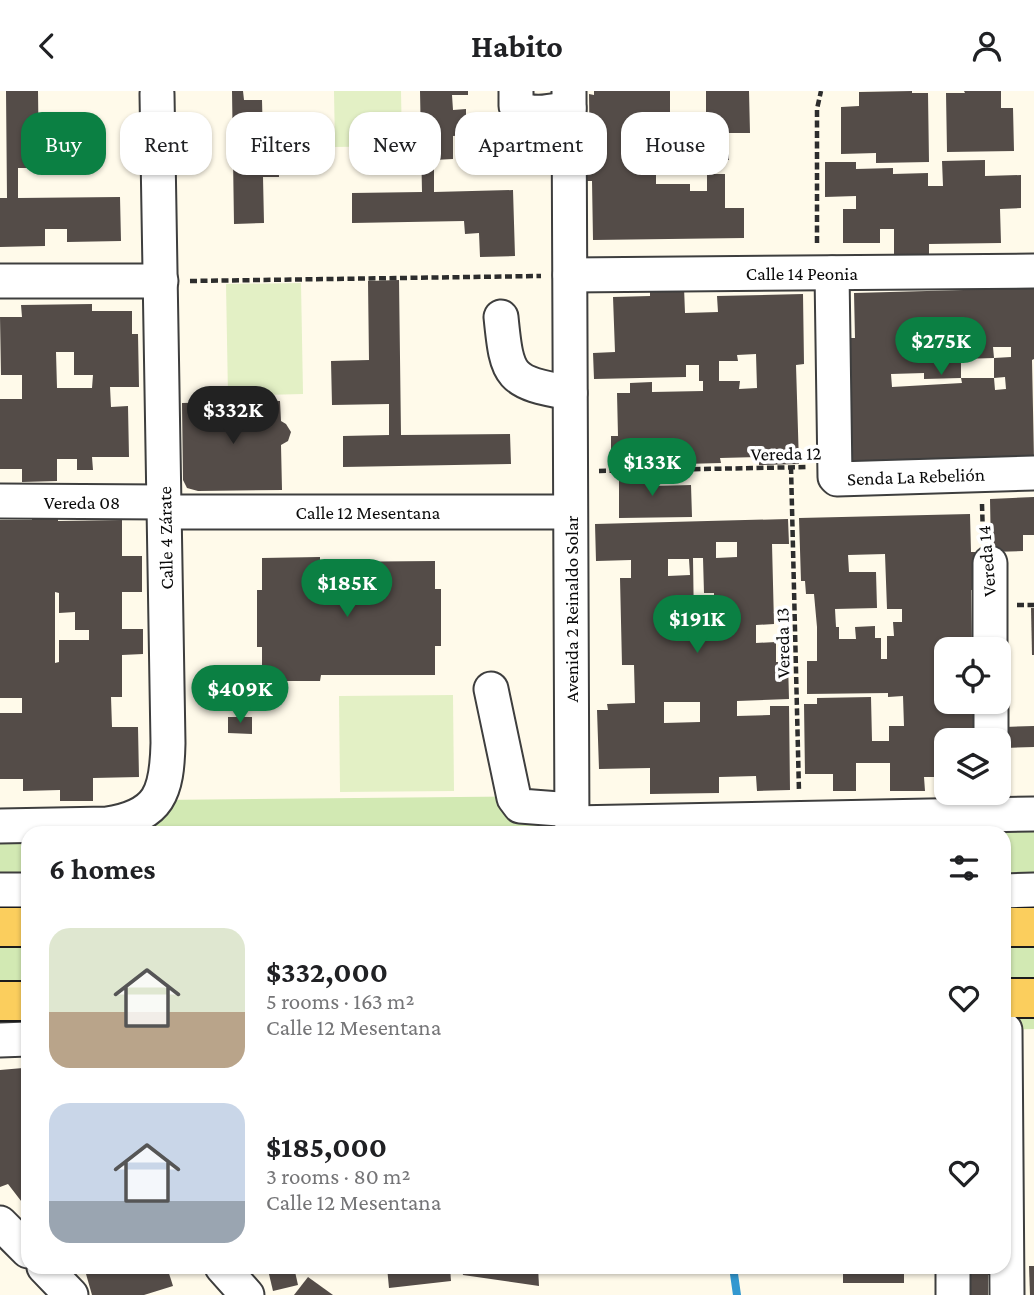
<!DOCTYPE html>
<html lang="en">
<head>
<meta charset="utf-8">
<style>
  body { margin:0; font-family:"Crimson Pro",serif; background:#f2f2f2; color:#202124; height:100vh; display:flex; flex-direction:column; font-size:26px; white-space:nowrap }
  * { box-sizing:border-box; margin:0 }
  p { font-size:23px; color:#757577 }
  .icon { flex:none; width:38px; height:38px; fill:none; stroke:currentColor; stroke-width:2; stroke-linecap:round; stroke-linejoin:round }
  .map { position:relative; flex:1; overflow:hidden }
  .drawer { position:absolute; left:21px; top:735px; width:990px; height:448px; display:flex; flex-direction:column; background:#fff; border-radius:21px; box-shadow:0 2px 5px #0004 }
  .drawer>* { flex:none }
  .guide { position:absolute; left:21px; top:21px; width:992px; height:63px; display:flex; gap:14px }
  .buttons { position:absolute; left:934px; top:546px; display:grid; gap:14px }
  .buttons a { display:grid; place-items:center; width:77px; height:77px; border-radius:14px; background:#fff; box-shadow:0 2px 5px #0004; font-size:35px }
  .price { position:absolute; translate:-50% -60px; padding:0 16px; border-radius:24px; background:#0b8043; color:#fff; font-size:23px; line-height:46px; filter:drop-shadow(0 2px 4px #0008) }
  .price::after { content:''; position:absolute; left:50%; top:42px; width:21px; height:16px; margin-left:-10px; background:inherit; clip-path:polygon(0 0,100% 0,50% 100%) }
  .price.current { background:#222; color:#fff }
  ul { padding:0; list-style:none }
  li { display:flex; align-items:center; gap:21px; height:175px; padding:0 28px }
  li span { display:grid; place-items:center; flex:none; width:196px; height:140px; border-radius:21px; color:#555 }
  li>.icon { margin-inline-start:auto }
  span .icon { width:84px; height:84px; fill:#fffc; stroke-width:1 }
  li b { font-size:30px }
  h2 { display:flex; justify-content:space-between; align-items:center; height:84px; padding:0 28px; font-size:30px }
  .pill { padding:0 24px; border-radius:21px; background:#fff; box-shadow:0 2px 5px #0004; font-size:24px; line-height:63px }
  .pill.current { background:#0b8043; color:#fff }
  header { display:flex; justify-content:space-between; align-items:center; height:91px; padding:0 28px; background:#fff; font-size:32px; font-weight:700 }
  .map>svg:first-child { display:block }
</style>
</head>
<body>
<header><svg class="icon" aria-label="back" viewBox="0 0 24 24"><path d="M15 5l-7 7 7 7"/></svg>Habito<svg class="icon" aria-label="person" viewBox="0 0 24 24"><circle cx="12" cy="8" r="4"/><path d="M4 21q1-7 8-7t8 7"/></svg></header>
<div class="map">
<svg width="1034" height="1204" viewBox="0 0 1034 1204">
  <rect width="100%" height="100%" fill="#fffaea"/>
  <g fill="#d2e9b3">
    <path d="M 571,705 L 571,742 L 28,742 L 28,797 L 0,797 L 0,736 L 159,709 Z"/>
    <path d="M 1034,724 L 1034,797 L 1005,798 L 1004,742 L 573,742 Z"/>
    <path d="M 0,799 L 28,799 L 28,948 L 0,949 Z"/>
    <path d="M 1034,799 L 1034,938 L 1005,939 L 1005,800 Z"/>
  </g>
  <g fill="#e3f0c5">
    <path d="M 334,0 L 401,0 L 402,55 L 335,56 Z"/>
    <path d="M 301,192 L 303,303 L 228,305 L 226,193 Z"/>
    <path d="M 453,604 L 454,700 L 340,701 L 339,605 Z"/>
  </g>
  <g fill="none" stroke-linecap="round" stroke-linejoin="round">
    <path stroke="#3398d0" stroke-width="8" d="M 733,1176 L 737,1204"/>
  </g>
  <g fill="#544c48" fill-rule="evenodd">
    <path d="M 6,0 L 38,0 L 39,77 L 18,77 L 18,107 L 120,106 L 121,150 L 67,151 L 67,138 L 45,138 L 45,155 L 0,156 L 0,107 L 7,107 Z"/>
    <path d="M 232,0 L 243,0 L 244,9 L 262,9 L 263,49 L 278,49 L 279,86 L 263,86 L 264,132 L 234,133 Z"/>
    <path d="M 420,0 L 468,0 L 468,4 L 452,4 L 453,19 L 466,18 L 466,44 L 453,45 L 453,68 L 434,69 L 434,101 L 513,99 L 515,165 L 480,166 L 479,142 L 465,143 L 464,130 L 352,132 L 352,102 L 422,101 Z"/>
    <path d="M 594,0 L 670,0 L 670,41 L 654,41 L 654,62 L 636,62 L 636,73 L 656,73 L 656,93 L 690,93 L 690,100 L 707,100 L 707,83 L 725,83 L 725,117 L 744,117 L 744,147 L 593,149 L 592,90 L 587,90 L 587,74 L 590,73 L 589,3 L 594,4 Z"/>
    <path d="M 706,0 L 749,0 L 750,42 L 729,42 L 729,69 L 706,70 Z"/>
    <path d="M 912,0 L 912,2 L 928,2 L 929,71 L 876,72 L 876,62 L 841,63 L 841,16 L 859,15 L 859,1 Z"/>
    <path d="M 964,0 L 1001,0 L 1001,17 L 1013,17 L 1014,60 L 947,61 L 946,2 L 965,2 Z"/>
    <path d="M 985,69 L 985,85 L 1021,84 L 1021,117 L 1000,118 L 1001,152 L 929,153 L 929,164 L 894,164 L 894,138 L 880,138 L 880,152 L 843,152 L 843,118 L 856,118 L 856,105 L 825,106 L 825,71 L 856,71 L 856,78 L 893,77 L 893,83 L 928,82 L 928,95 L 943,95 L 942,70 Z"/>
    <path d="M 399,189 L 401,344 L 510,343 L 511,373 L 343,376 L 343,345 L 389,344 L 389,313 L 332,314 L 331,270 L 369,269 L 368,190 Z"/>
    <path d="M 684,196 L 685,222 L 718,221 L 717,205 L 803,203 L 804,273 L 796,274 L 799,373 L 759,374 L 759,366 L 720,367 L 721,372 L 611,375 L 611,345 L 618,345 L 617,302 L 630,302 L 630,292 L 652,291 L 652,301 L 703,300 L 703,290 L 699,290 L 699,274 L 686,274 L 686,286 L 594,288 L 593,262 L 615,261 L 613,206 L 650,205 L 650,197 ZM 756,263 L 757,297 L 739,298 L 740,290 L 719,290 L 719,270 L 738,270 L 737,264 Z"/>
    <path d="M 1034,197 L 1034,268 L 1032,269 L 1034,369 L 849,373 L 846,247 L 855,247 L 854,202 ZM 993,256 L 1011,256 L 1011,266 L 994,267 L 994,287 L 961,287 L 961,268 L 994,267 ZM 924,282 L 924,288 L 961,287 L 962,292 L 892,296 L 891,283 ZM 1005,286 L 1006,298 L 995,299 L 994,287 Z"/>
    <path d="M 92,213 L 92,220 L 132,220 L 132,243 L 138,243 L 139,296 L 110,296 L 111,316 L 128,315 L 129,366 L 92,366 L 93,379 L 77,379 L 77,368 L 57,368 L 57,390 L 22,391 L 22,378 L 0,378 L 0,308 L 22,308 L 22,284 L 1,284 L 0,226 L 22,226 L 21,214 ZM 56,261 L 74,261 L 74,284 L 93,284 L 92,297 L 57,297 Z"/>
    <path d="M 280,310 L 281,330 L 286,333 L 291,341 L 288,350 L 281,354 L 282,399 L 198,400 L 187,397 L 183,389 L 182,312 Z"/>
    <path d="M 653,381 L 653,395 L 691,394 L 692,426 L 619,427 L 619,382 Z"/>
    <path d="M 1034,406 L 1034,444 L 1023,444 L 1023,460 L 991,461 L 990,408 Z"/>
    <path d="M 32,415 L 58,415 L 58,430 L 122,429 L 122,465 L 142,465 L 142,501 L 122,501 L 122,538 L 143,538 L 143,563 L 122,564 L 122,606 L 111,606 L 112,636 L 138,636 L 139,686 L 93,687 L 93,710 L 60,710 L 60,699 L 23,700 L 23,688 L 0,688 L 0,622 L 22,622 L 22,607 L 0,607 L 0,429 L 32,429 ZM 55,501 L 59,502 L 59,522 L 75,521 L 75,539 L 89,539 L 89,549 L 59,549 L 59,571 L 55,572 Z"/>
    <path d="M 970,423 L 971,461 L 975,461 L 976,499 L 971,499 L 972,558 L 947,558 L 947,611 L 974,613 L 975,649 L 947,649 L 947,686 L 924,686 L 925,700 L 890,700 L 890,672 L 856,672 L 856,700 L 833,700 L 833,683 L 805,683 L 804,613 L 817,613 L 817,607 L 871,606 L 872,650 L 889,650 L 889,635 L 904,635 L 903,605 L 888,606 L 888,602 L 807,603 L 807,570 L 817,570 L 817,536 L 814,503 L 806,503 L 805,490 L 801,490 L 799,427 ZM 885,463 L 887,518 L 902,518 L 902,531 L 893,531 L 894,545 L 887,545 L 887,568 L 881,568 L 881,547 L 875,547 L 875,535 L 855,536 L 856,548 L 839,548 L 839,536 L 836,536 L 835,518 L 877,517 L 876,481 L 849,481 L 848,464 Z"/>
    <path d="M 788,428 L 789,453 L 772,453 L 774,533 L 756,534 L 756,552 L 776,551 L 776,571 L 788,571 L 789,608 L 737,610 L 737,625 L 770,624 L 770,615 L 789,615 L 790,699 L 757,700 L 756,685 L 719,686 L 719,702 L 650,703 L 650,677 L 599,678 L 597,619 L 608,619 L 607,613 L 635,612 L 634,574 L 622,574 L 620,487 L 631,487 L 631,469 L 596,470 L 595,433 ZM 716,451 L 737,451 L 737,466 L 716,467 ZM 693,467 L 703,467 L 704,502 L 714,502 L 714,520 L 735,520 L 736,534 L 694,535 ZM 668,468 L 689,468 L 690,484 L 668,485 ZM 664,611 L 700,611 L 700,631 L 664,632 Z"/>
    <path d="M 320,466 L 320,471 L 435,470 L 435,498 L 441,498 L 441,555 L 435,555 L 435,584 L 321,584 L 320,590 L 262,590 L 262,556 L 257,556 L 257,499 L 262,499 L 262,467 Z"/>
    <path d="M 1031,517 L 1034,517 L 1034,564 L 1032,564 Z"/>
    <path d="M 228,626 L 252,626 L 252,643 L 228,642 Z"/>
    <path d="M 1034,635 L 1034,656 L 1005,657 L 1004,636 Z"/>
    <path d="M 23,977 L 23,981 L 28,981 L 28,1119 L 8,1093 L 0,1096 L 0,979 Z"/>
    <path d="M 1029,1175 L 1034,1175 L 1034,1204 L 1030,1204 Z"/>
    <path d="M 84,1176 L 167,1176 L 173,1195 L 144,1204 L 92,1204 Z"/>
    <path d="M 282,1176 L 294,1176 L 298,1194 L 273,1200 L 268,1179 Z"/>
    <path d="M 387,1176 L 450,1176 L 451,1190 L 389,1197 Z"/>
    <path d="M 461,1176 L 538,1176 L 539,1195 L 463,1184 Z"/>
    <rect x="843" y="1176" width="61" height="16"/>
    <path d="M 958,1176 L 993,1176 L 994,1184 L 988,1184 L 988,1204 L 959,1204 Z"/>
    <path d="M 308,1186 L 333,1204 L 294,1204 Z"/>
  </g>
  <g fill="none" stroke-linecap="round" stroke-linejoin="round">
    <defs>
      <g id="minor">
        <path d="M 516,0 L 516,15 C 531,26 552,20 569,17"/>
        <path d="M 569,0 L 572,742"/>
        <path d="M 832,182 L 835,386 L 837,388 L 1034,382"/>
        <path d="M 570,184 L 1034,180"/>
        <path d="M 0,190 L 161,190"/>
        <path d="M 501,226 C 507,287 509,291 570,302"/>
        <path d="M 0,410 L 164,411"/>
        <path d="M 165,421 L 570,421"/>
        <path d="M 990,472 L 990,558"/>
        <path d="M 491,598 L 514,707 L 520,715 L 572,719"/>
        <path d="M 991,611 L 991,649"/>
        <path d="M 572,732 L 1034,723"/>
        <path d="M 0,735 L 107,733 C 160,725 167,701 168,652 L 157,3"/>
        <path d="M 0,799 L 28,799"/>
        <path d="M 1004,800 L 1034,799"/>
        <path d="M 1005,939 L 1007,1204"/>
        <path d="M 0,949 L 28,948"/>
        <path d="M 0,1132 L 28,1160"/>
        <path d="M 44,1176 L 71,1204"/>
        <path d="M 222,1176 L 247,1204"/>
        <path d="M 953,1204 L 953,1176"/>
      </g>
      <g id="major">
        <path d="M 0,836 L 28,836"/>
        <path d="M 1004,836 L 1034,836"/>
        <path d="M 1004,907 L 1034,907"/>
        <path d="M 0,910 L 28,910"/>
      </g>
    </defs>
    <use href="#minor" stroke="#3e3e3e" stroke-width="37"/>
    <use href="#major" stroke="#1c1c1c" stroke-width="42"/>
    <g stroke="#2d2d2d" stroke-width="4.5" stroke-dasharray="7 3.5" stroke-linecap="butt">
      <path d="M 817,152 L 817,18 L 821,0"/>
      <path d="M 190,190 L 541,185"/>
      <path d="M 791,376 L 799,701"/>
      <path d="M 599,380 L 808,376"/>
      <path d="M 982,413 L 983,446"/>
      <path d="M 1017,514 L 1034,514"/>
    </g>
    <use href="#minor" stroke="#fff" stroke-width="33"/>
    <use href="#major" stroke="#fbce5d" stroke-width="38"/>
  </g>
  <g text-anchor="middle" stroke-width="7" stroke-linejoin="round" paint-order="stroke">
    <g font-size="19" fill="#0b0b0b" stroke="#fff">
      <text x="802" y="189">Calle 14 Peonia</text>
      <text transform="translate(786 362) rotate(-1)" y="7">Vereda 12</text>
      <text transform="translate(916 385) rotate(-2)" y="7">Senda La Rebelión</text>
      <text x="82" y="418">Vereda 08</text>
      <text x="368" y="428">Calle 12 Mesentana</text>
      <text transform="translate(165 447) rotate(-91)" y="7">Calle 4 Zárate</text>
      <text transform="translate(986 470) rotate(-95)" y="7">Vereda 14</text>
      <text transform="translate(571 518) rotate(-90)" y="7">Avenida 2 Reinaldo Solar</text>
      <text transform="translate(782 552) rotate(-91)" y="7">Vereda 13</text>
    </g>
  </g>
</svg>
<div class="buttons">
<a><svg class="icon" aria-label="locate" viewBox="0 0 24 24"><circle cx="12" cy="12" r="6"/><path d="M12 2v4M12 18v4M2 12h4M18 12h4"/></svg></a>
<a><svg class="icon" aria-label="layers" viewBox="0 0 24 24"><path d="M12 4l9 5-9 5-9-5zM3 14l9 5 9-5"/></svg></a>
</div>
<b class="price" style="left:941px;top:286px">$275K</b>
<b class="price current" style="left:233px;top:355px">$332K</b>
<b class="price" style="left:652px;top:407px">$133K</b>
<b class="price" style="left:347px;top:528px">$185K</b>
<b class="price" style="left:697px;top:564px">$191K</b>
<b class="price" style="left:240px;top:634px">$409K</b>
<div class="guide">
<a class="pill current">Buy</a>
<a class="pill">Rent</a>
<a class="pill">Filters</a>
<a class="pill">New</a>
<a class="pill">Apartment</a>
<a class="pill">House</a>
</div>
<section class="drawer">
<h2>6 homes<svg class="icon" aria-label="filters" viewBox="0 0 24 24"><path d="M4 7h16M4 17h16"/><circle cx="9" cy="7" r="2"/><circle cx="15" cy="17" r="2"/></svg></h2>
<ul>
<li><span style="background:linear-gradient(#dfe7d0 60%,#b9a48a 0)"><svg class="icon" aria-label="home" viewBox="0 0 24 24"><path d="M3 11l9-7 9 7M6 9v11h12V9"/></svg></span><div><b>$332,000</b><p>5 rooms · 163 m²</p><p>Calle 12 Mesentana</p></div><svg class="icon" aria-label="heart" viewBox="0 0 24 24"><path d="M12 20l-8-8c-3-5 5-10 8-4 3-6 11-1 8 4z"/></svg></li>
<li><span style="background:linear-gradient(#c9d6e8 70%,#9aa5b1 0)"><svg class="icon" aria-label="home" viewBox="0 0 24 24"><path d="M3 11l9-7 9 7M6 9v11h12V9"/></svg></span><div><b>$185,000</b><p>3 rooms · 80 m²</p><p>Calle 12 Mesentana</p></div><svg class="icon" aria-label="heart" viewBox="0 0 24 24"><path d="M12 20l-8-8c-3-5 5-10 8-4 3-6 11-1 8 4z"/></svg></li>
</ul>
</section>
</div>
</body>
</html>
